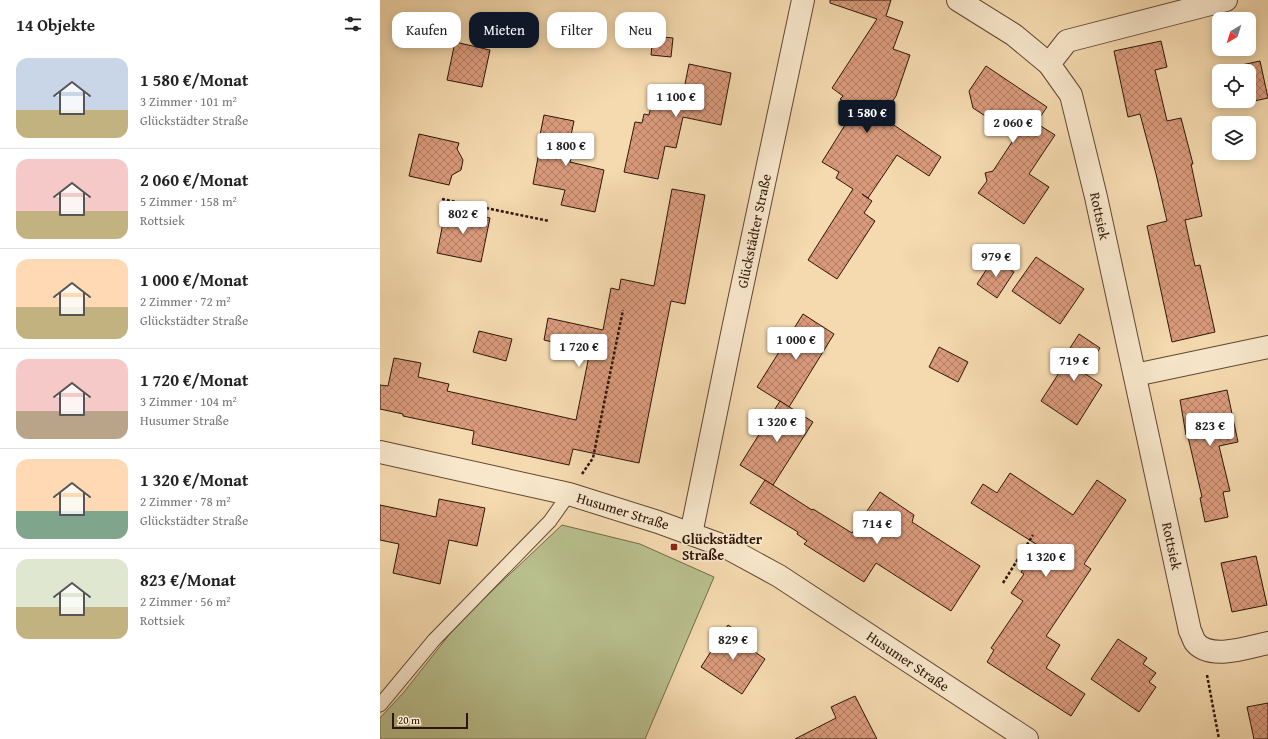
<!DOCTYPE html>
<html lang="de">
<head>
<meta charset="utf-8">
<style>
  body { margin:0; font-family:"Gentium Book Plus",serif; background:#f6f6f6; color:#222; height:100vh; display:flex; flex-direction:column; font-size:15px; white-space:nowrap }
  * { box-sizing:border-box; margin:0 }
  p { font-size:13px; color:#767676 }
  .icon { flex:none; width:22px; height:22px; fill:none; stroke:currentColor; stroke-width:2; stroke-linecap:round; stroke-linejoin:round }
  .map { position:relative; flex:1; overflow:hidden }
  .details { display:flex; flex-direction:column; background:#fff; width:380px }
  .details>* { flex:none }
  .banner { position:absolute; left:12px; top:12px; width:380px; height:36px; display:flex; gap:8px }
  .needle { width:26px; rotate:218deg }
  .fabs { position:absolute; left:832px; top:12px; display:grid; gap:8px }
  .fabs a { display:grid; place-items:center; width:44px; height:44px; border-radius:8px; background:#fff; box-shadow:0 2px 10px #0003; font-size:20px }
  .scale { position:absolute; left:12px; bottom:10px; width:76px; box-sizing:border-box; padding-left:4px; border:2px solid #2f1508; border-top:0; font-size:11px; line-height:14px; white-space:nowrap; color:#2f1508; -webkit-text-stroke:3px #f8e7cb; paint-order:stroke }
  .price { position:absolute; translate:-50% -34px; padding:0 9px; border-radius:4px; background:#fff; color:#222; font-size:13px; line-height:26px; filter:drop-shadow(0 1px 2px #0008) }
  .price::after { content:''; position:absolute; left:50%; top:24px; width:12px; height:9px; margin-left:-6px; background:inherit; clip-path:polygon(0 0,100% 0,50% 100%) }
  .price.current { background:#111827; color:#fff }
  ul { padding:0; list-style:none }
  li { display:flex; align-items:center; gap:12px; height:100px; padding:0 16px }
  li+li { border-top:1px solid #e0e0e0 }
  li span { display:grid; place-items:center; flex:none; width:112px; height:80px; border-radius:12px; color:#555 }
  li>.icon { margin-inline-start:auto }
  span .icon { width:48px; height:48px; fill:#fffc; stroke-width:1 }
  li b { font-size:17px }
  h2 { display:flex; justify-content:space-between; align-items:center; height:48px; padding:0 16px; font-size:17px }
  .tag { padding:0 14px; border-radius:12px; background:#fff; box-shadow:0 2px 10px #0003; font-size:14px; line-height:36px }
  .tag.current { background:#111827; color:#fff }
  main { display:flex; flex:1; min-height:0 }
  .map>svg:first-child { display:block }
</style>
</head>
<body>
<main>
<section class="details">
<h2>14 Objekte<svg class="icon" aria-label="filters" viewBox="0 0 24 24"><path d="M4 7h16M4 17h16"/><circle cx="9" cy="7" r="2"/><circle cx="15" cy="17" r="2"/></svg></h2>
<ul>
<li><span style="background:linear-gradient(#c9d6e8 65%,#c2b280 0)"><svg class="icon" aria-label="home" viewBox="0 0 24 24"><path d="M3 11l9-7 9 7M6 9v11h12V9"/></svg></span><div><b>1 580 €/Monat</b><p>3 Zimmer · 101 m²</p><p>Glückstädter Straße</p></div></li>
<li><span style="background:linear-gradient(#f6c9c9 65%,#c2b280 0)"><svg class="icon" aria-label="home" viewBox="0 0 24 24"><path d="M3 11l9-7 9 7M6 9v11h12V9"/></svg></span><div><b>2 060 €/Monat</b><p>5 Zimmer · 158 m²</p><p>Rottsiek</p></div></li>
<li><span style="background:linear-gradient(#ffd9b3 60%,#c2b280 0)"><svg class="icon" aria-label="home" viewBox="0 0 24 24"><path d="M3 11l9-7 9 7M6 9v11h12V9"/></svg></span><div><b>1 000 €/Monat</b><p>2 Zimmer · 72 m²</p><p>Glückstädter Straße</p></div></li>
<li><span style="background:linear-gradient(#f6c9c9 65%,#b9a48a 0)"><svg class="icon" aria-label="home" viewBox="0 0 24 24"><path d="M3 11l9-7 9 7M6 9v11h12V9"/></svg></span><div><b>1 720 €/Monat</b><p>3 Zimmer · 104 m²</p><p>Husumer Straße</p></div></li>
<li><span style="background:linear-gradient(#ffd9b3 65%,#7fa58c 0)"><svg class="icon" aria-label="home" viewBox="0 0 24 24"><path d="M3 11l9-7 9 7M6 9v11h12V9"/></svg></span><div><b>1 320 €/Monat</b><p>2 Zimmer · 78 m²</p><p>Glückstädter Straße</p></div></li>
<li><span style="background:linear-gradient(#dfe7d0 60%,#c2b280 0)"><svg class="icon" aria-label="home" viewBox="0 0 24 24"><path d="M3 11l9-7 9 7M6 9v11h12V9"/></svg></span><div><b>823 €/Monat</b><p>2 Zimmer · 56 m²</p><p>Rottsiek</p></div></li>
</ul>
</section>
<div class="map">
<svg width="888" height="739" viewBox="0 0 888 739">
  <defs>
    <pattern id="building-cross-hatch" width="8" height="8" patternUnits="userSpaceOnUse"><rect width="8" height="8" fill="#da9b7c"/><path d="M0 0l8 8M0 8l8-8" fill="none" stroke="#b17d64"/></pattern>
  </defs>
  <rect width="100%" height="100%" fill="#f5daaf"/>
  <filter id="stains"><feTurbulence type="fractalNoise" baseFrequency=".005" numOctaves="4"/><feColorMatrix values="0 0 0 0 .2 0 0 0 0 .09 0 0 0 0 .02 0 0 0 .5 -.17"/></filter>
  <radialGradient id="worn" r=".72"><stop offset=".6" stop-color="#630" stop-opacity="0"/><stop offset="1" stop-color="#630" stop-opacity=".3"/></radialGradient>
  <path fill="#b8c08d" stroke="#746a4a" d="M 182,525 L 260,544 L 334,577 L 265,739 L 0,739 L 0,718 L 24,692 L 80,621 Z"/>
  <g fill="url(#building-cross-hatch)" stroke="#2f1508">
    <path d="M 450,0 L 511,0 L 506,16 L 523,22 L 513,49 L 530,55 L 516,96 L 502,117 L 561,157 L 549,176 L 517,155 L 488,198 L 482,194 L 492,201 L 484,213 L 495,221 L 457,279 L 428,260 L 473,189 L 456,178 L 459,172 L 442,162 L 475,109 L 460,99 L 463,96 L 452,88 L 497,19 L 450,3 Z"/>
    <path d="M 273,36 L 293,38 L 291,57 L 271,55 Z"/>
    <path d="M 781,41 L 787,67 L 775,70 L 787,121 L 801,118 L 813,164 L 811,164 L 822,216 L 805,220 L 815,266 L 820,265 L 835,332 L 792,342 L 767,226 L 787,221 L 776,174 L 760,114 L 748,117 L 734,51 Z"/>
    <path d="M 75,42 L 110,50 L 102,87 L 67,80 Z"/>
    <path d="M 880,61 L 888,98 L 865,103 L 865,101 L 869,101 L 869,71 L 858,71 L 857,66 Z"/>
    <path d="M 309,64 L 351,73 L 341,125 L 303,117 L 296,148 L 285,146 L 278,179 L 244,172 L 255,122 L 262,123 L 264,114 L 269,115 L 274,93 L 302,99 Z"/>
    <path d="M 606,66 L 667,107 L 656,123 L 675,135 L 649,174 L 669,187 L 644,224 L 598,193 L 607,181 L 605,173 L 613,171 L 636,136 L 593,108 L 589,91 Z"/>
    <path d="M 164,115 L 194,121 L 189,145 L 194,146 L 190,162 L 224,170 L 215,212 L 181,205 L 185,190 L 153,184 L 162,136 L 160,135 Z"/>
    <path d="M 39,134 L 79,143 L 77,149 L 83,160 L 81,170 L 72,175 L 69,185 L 29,176 Z"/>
    <path d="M 292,189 L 325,195 L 305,304 L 291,301 L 259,463 L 193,449 L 189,465 L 92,444 L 94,431 L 23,416 L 23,414 L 0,409 L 0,385 L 8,386 L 14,358 L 41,363 L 38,377 L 69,384 L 67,391 L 196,420 L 210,351 L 164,340 L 168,318 L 223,330 L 231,288 L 239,290 L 241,279 L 274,286 Z"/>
    <path d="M 66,208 L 110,218 L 101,262 L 57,253 Z"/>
    <path d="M 656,257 L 704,289 L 680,324 L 632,291 Z"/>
    <path d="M 614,258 L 634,272 L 617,298 L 597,284 Z"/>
    <path d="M 423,314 L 454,334 L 409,407 L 377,387 Z"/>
    <path d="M 99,331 L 132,339 L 126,361 L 93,352 Z"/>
    <path d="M 699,334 L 720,348 L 704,373 L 722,385 L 697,425 L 661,401 L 686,362 L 683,359 Z"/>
    <path d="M 559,347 L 588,362 L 578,382 L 549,367 Z"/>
    <path d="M 847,390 L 858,442 L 839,446 L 850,491 L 843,492 L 848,517 L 825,522 L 820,498 L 822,497 L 808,437 L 806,435 L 800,400 Z"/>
    <path d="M 400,401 L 433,422 L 393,485 L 360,465 Z"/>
    <path d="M 630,473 L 693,515 L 717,480 L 746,500 L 704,564 L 711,569 L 666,636 L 680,645 L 666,668 L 705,694 L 691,716 L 607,662 L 614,650 L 611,648 L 643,601 L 631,593 L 644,574 L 641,572 L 659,546 L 591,503 L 603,484 L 617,493 Z"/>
    <path d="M 385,480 L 432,510 L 433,509 L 472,533 L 500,492 L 534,515 L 532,522 L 600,566 L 571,611 L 496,563 L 484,582 L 424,544 L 427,541 L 417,534 L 418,532 L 370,503 Z"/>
    <path d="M 59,499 L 105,508 L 97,546 L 69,540 L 60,584 L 13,573 L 19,544 L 0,540 L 0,505 L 56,517 Z"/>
    <path d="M 876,556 L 887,605 L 852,612 L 841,563 Z"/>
    <path d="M 348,625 L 366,637 L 362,643 L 385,659 L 362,694 L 321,667 Z"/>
    <path d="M 738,639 L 767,658 L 763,664 L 776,673 L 769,682 L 776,687 L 759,712 L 711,679 Z"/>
    <path d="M 475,696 L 497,739 L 415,739 L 456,718 L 451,707 Z"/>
    <path d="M 888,703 L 888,739 L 874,739 L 867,707 Z"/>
  </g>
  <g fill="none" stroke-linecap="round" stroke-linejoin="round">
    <defs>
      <path id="service" d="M 0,705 L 54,640 L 170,521 L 189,494"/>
      <g id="minor">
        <path d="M 578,0 L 634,35 L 669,64 L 691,95 L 716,197 L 810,631 C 812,634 813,639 815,642 C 830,661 869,647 888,643"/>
        <path d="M 669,64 L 687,41 L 846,0"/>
        <path d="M 755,375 L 888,347"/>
        <path d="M 0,452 L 189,494 L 278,522 L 344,546 L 399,576 L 647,739"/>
        <path d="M 311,534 L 352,334 L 423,0"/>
      </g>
    </defs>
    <use href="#service" stroke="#604632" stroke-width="15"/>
    <use href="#minor" stroke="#604632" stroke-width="24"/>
    <g stroke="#2f1508" stroke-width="2.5" stroke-dasharray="3 2" stroke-linecap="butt">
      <path d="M 62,199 L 169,221"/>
      <path d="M 202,474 L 213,458 L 243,310"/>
      <path d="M 623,583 L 653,535"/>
      <path d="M 827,675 L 839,739"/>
    </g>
    <use href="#service" stroke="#f8e7cb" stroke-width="13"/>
    <use href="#minor" stroke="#f8e7cb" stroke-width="22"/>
  </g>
  <rect fill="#8f2418" stroke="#f8e7cb" stroke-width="1.5" x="290" y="543" width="8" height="8" rx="2"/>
  <g text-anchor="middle" stroke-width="3.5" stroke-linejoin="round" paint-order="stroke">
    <g font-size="14" fill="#2f1508" stroke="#f8e7cb">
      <text transform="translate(720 216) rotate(78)" y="5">Rottsiek</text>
      <text transform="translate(374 231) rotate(-78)" y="5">Glückstädter Straße</text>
      <text transform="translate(243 511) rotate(17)" y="5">Husumer Straße</text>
      <text transform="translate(792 546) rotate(78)" y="5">Rottsiek</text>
      <text transform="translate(528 661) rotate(34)" y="5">Husumer Straße</text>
    </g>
    <g font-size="14" font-weight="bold" fill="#2f1508" stroke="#f8e7cb" text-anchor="start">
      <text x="302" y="544">Glückstädter<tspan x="302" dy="16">Straße</tspan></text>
    </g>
  </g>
  <rect width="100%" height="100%" filter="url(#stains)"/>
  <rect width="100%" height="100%" fill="url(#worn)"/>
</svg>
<div class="fabs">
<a><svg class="needle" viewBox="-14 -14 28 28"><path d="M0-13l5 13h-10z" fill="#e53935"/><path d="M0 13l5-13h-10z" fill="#767676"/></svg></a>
<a><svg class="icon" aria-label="locate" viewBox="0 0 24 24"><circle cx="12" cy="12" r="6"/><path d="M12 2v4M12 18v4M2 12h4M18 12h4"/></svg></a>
<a><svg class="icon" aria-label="layers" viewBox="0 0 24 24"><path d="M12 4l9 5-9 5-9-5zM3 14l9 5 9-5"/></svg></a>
</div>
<div class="scale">20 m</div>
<b class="price" style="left:296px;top:118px">1 100 €</b>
<b class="price current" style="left:487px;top:134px">1 580 €</b>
<b class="price" style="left:633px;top:144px">2 060 €</b>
<b class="price" style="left:186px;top:167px">1 800 €</b>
<b class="price" style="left:83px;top:235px">802 €</b>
<b class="price" style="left:616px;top:278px">979 €</b>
<b class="price" style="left:416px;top:361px">1 000 €</b>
<b class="price" style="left:199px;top:368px">1 720 €</b>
<b class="price" style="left:694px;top:382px">719 €</b>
<b class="price" style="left:397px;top:443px">1 320 €</b>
<b class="price" style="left:830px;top:447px">823 €</b>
<b class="price" style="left:497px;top:545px">714 €</b>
<b class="price" style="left:666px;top:578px">1 320 €</b>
<b class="price" style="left:353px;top:661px">829 €</b>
<div class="banner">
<a class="tag">Kaufen</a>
<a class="tag current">Mieten</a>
<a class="tag">Filter</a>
<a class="tag">Neu</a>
</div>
</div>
</main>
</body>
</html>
